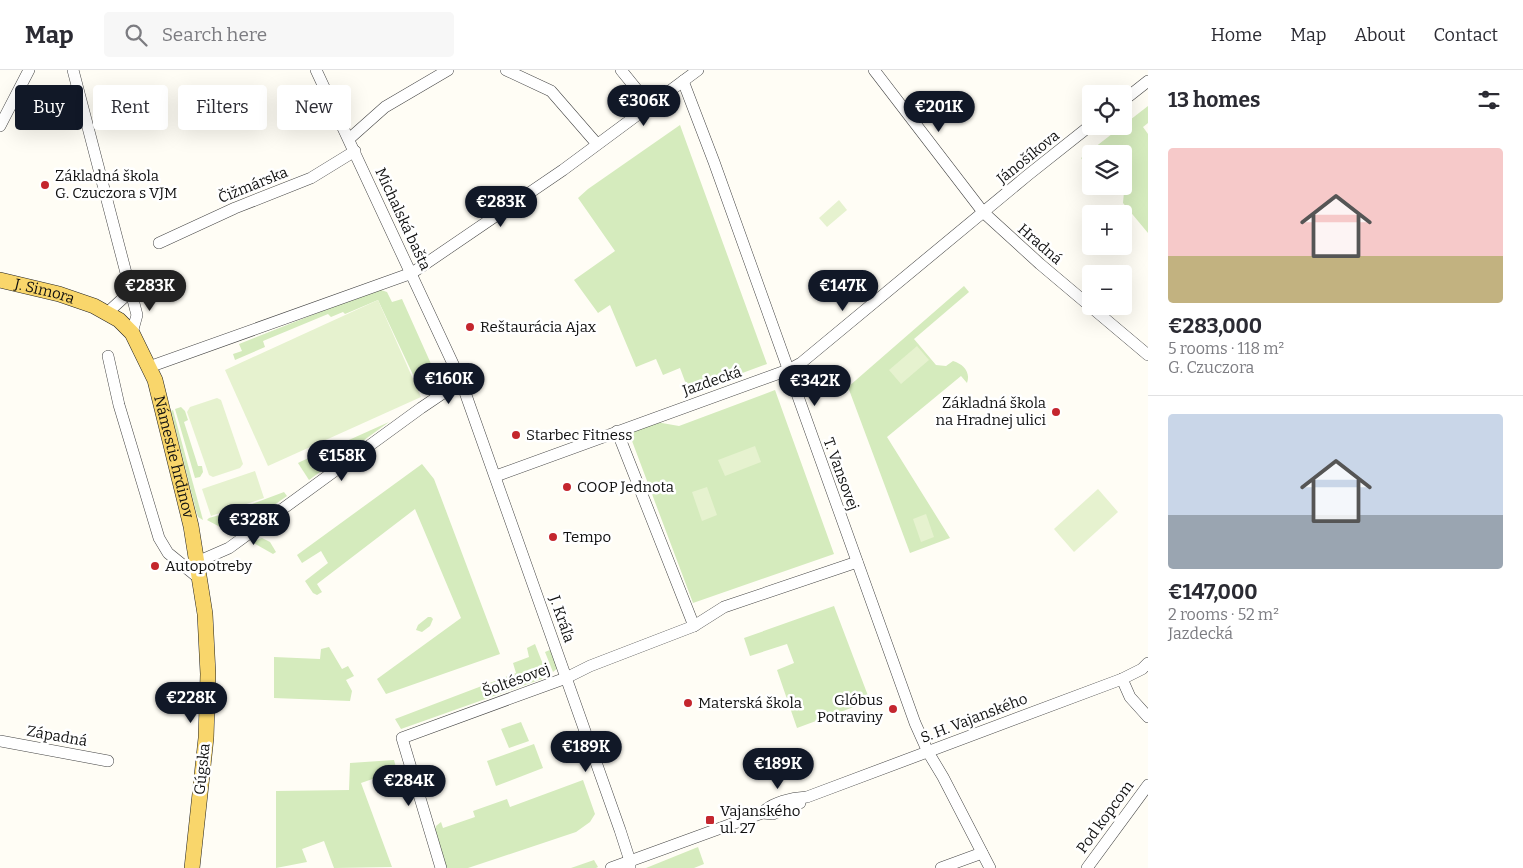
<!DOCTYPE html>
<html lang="en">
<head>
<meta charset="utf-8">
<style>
  body { margin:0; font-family:Bitter,serif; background:#f7f7f7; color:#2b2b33; height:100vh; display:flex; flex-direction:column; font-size:19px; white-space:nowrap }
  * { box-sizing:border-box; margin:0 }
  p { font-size:16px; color:#7c7c81 }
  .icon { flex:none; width:28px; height:28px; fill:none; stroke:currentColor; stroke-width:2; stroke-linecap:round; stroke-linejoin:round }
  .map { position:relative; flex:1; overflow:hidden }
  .drawer { display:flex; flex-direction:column; background:#fff; width:375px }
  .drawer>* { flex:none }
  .top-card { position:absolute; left:15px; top:15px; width:475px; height:45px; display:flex; gap:10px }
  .fabs { position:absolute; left:1082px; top:15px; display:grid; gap:10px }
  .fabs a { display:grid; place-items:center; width:50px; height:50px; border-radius:5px; background:#fff; box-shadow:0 5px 20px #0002; font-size:25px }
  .price { position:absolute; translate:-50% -42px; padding:0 11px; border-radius:18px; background:#111827; color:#fff; font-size:16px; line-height:32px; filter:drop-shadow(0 1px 2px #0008) }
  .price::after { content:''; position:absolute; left:50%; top:30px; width:15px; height:11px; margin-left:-8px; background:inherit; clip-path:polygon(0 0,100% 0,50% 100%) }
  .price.current { background:#222; color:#fff }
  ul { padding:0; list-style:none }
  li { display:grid; align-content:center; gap:10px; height:265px; padding:0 20px }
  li+li { border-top:1px solid #e1e1e2 }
  li span { display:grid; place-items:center; height:155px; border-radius:5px; color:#555 }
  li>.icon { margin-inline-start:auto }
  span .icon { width:90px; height:90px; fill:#fffc; stroke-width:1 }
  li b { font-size:21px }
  h2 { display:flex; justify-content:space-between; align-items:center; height:60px; padding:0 20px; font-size:21px }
  .tag { padding:0 18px; border-radius:5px; background:#fff; box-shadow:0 5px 20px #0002; font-size:18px; line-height:45px }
  .tag.current { background:#111827; color:#fff }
  header { display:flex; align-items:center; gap:30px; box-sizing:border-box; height:70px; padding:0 25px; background:#fff; border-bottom:1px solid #e1e1e2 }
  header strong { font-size:24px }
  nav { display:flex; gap:28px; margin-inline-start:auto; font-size:18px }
  .search { width:350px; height:45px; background:#f7f7f7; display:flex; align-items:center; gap:12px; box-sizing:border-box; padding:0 18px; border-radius:5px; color:#7c7c81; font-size:19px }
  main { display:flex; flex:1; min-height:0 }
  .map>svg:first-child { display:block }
</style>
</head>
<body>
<header>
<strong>Map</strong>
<div class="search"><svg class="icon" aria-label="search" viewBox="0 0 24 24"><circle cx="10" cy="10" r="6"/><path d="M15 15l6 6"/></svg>Search here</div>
<nav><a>Home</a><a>Map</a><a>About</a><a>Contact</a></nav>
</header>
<main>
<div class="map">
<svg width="1148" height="798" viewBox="0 0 1148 798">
  <rect width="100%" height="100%" fill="#fffdf5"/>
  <g fill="#d5ebbd">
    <path d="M 1148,36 L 1148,53 L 1143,57 L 1148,64 L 1148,163 L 1123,133 L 1124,122 L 1120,116 L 1124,116 L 1124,84 L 1091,84 L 1091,95 L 1088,98 L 1081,88 Z"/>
    <path d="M 680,55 L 767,294 L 691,322 L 689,322 L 680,298 L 663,305 L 656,289 L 636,297 L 610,235 L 598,243 L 574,210 L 615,181 L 578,128 L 588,119 Z"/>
    <path d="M 964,216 L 969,222 L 914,269 L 936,295 L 946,296 L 953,291 C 963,294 971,302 967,313 L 961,306 L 887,367 L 950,468 L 910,483 L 848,317 Z"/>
    <path d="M 378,219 L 387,222 L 392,232 L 402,229 L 436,305 L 430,316 L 422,324 L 378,230 L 345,244 L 343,242 L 331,247 L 328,244 L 263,271 L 265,277 L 235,290 L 233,284 L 242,281 L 239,274 Z"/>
    <path d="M 775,320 L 834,484 L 693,533 L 629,363 L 656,352 L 679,356 Z"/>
    <path d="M 181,337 L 185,341 L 188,350 L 184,352 L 198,396 L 202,396 L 203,402 L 200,407 L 195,408 L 175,339 Z"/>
    <path d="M 173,340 L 203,450 L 198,447 L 196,441 L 171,341 Z"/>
    <path d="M 389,352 L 309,410 L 298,393 L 302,391 Z"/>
    <path d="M 422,394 L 434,409 L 500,584 L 386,624 L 377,609 L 461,548 L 415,439 L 317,514 L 322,522 L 317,525 L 313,523 L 305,511 L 328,493 L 321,481 L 302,493 L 297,485 Z"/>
    <path d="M 284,422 L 287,426 L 233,464 L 207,450 L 209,448 L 230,442 L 234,453 L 251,447 L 247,436 Z"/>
    <path d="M 262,468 L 270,472 L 276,482 L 273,484 L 252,472 Z"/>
    <path d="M 834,536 L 870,631 L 797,658 L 777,600 L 794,593 L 787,574 L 750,586 L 744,568 Z"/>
    <path d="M 428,547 L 431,547 L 433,549 L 430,556 L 422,562 L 416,560 L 418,555 Z"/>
    <path d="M 535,574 L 546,602 L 542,609 L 401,659 L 395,649 L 516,603 L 513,593 L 529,587 L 527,578 Z"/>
    <path d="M 329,577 L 342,599 L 348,596 L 354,606 L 346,610 L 352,621 L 350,631 L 274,628 L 274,587 L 320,589 L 321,579 Z"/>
    <path d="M 552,579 L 559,597 L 553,602 L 545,582 Z"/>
    <path d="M 521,652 L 529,671 L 509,678 L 501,659 Z"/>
    <path d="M 534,674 L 543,698 L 496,716 L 487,691 Z"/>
    <path d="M 394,690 L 398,705 L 389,709 L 387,704 L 361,713 L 392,797 L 334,798 L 324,771 L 302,779 L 307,792 L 276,798 L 276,721 L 349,720 L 350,693 Z"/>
    <path d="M 583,710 L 595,744 L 590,752 L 576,762 L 468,798 L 445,798 L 434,763 L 436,756 L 441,752 L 443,758 L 475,747 L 473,741 L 507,729 L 510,737 Z"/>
    <path d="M 698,777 L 704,794 L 694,798 L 646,798 Z"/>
    <path d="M 594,790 L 598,797 L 596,798 L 571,798 Z"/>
  </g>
  <path fill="#fbeec1" d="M 247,436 L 251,447 L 234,453 L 230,442 Z"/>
  <g fill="#e6f2cf">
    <path d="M 839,130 L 847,140 L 827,157 L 819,148 Z"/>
    <path d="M 378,230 L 421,327 L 268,396 L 225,300 Z"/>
    <path d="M 917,276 L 929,290 L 901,314 L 889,300 Z"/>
    <path d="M 217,328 L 221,330 L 243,394 L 240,398 L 213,407 L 209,405 L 187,342 L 190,337 Z"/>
    <path d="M 755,376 L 761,392 L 725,406 L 718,390 Z"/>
    <path d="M 255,401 L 264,428 L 211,446 L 202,419 Z"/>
    <path d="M 707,417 L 717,445 L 702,451 L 692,422 Z"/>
    <path d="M 1098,419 L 1118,442 L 1074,482 L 1054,459 Z"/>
    <path d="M 926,444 L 934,467 L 921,472 L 913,449 Z"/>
  </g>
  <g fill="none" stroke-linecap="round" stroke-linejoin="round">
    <defs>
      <g id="minor">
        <path d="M 73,0 L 137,245 L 132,263"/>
        <path d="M 316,0 L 461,311 L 620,760 L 630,791 L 630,798"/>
        <path d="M 506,0 L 551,21 L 597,74"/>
        <path d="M 621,0 L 638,21 L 648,38"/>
        <path d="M 874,0 L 983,142 L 1040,194 L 1148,285"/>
        <path d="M 683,11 L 714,92 L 915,653 L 928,682 L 943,707 L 990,798"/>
        <path d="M 1124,30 L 1148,11"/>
        <path d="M 0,56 L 29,0"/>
        <path d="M 349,69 L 385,37 L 448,0"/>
        <path d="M 159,173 L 235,138 L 311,108 L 355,81"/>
        <path d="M 107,243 L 131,221"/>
        <path d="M 108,286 L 119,335 L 159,468 L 168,483 L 200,509"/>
        <path d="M 149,297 L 412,203 L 563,100 L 698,0"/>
        <path d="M 617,361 L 694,556"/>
        <path d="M 496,406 L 788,300 L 801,293 L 1028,105 L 1091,55"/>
        <path d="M 197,492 L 229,478 L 421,338 L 461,311"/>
        <path d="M 1122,609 L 1130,627 L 1148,647"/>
        <path d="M 0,671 L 108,691"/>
        <path d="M 762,743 L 773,744 L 800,733"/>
        <path d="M 441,798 L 402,668 L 566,608 L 590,596 L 694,556 L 724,537 L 857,492"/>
        <path d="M 611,798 L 762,743 C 773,732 792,728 807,727 L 1122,609 L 1142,599 L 1148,593"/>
        <path d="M 941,798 L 982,783"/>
        <path d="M 1087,798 L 1148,715"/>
      </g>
      <g id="major">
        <path id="s1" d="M 0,210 L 59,224 L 94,236 L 119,250 L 132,263 L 155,310 L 191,456 L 205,544 L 208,604 L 206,668 L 192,798"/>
      </g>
    </defs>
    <use href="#minor" stroke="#444" stroke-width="12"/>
    <use href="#major" stroke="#222" stroke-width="16"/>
    <use href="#minor" stroke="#fff" stroke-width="11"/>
    <use href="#major" stroke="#f9d66b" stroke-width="15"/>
  </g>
  <g fill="#c4262e" stroke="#fff" stroke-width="2">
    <circle cx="45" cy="115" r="5"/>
    <circle cx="470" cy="257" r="5"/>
    <circle cx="1056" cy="342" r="5"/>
    <circle cx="516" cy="365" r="5"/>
    <circle cx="567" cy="417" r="5"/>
    <circle cx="553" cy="467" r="5"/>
    <circle cx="155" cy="496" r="5"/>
    <circle cx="688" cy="633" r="5"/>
    <circle cx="893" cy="639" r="5"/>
    <rect x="705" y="745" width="10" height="10" rx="2.5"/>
  </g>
  <g text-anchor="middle" stroke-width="5" stroke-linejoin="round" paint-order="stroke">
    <g font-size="15" fill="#111" stroke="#fff">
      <text transform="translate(1028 87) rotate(-39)" y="5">Jánošíkova</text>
      <text transform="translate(253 115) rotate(-22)" y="5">Čižmárska</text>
      <text transform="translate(403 149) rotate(65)" y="5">Michalská bašta</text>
      <text transform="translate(1040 174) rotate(41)" y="5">Hradná</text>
      <text dy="5" stroke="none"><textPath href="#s1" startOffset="46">J. Simora</textPath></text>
      <text transform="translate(712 311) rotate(-19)" y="5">Jazdecká</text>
      <text dy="5" stroke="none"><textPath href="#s1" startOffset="276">Námestie hrdinov</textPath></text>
      <text transform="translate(841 404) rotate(70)" y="5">T. Vansovej</text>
      <text transform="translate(562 549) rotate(71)" y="5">J. Kráľa</text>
      <text transform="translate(516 610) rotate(-20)" y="5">Šoltésovej</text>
      <text transform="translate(974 648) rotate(-21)" y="5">S. H. Vajanského</text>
      <text transform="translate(57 666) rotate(10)" y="5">Západná</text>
      <text transform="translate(202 699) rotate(-84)" y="5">Gúgska</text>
      <text transform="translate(1105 747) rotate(-54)" y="5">Pod kopcom</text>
    </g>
    <g font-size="15" fill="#111" stroke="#fff" text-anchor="start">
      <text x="55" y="111">Základná škola<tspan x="55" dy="17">G. Czuczora s VJM</tspan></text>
      <text x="480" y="262">Reštaurácia Ajax</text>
      <text x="1046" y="338" text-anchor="end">Základná škola<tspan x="1046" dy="17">na Hradnej ulici</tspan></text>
      <text x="526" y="370">Starbec Fitness</text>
      <text x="577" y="422">COOP Jednota</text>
      <text x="563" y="472">Tempo</text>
      <text x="165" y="501">Autopotreby</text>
      <text x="883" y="635" text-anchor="end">Glóbus<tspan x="883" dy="17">Potraviny</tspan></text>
      <text x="698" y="638">Materská škola</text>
      <text x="720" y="746">Vajanského<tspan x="720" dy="17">ul. 27</tspan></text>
    </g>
  </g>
</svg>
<div class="fabs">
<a><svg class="icon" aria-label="locate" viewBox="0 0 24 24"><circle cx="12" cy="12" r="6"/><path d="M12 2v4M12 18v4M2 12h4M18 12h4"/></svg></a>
<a><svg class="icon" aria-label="layers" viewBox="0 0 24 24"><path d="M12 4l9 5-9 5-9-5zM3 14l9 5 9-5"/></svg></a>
<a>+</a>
<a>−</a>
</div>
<b class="price" style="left:644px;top:57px">€306K</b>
<b class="price" style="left:939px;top:63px">€201K</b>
<b class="price" style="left:501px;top:158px">€283K</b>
<b class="price current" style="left:150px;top:242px">€283K</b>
<b class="price" style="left:843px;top:242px">€147K</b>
<b class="price" style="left:449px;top:335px">€160K</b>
<b class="price" style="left:815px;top:337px">€342K</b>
<b class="price" style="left:342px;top:412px">€158K</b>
<b class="price" style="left:254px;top:476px">€328K</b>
<b class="price" style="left:191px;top:654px">€228K</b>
<b class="price" style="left:586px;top:703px">€189K</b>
<b class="price" style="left:778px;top:720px">€189K</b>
<b class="price" style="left:409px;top:737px">€284K</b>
<div class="top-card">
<a class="tag current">Buy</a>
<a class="tag">Rent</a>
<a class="tag">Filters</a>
<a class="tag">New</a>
</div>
</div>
<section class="drawer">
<h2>13 homes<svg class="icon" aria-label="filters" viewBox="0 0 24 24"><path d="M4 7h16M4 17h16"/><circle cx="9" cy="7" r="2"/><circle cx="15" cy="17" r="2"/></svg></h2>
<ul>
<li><span style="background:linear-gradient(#f6c9c9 70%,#c2b280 0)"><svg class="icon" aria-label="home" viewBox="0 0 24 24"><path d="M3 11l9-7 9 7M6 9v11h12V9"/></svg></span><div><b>€283,000</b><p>5 rooms · 118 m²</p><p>G. Czuczora</p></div></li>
<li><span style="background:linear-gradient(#c9d6e8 65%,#9aa5b1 0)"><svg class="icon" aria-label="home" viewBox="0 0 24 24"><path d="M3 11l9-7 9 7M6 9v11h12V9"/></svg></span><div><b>€147,000</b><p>2 rooms · 52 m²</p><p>Jazdecká</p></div></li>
</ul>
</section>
</main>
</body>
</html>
